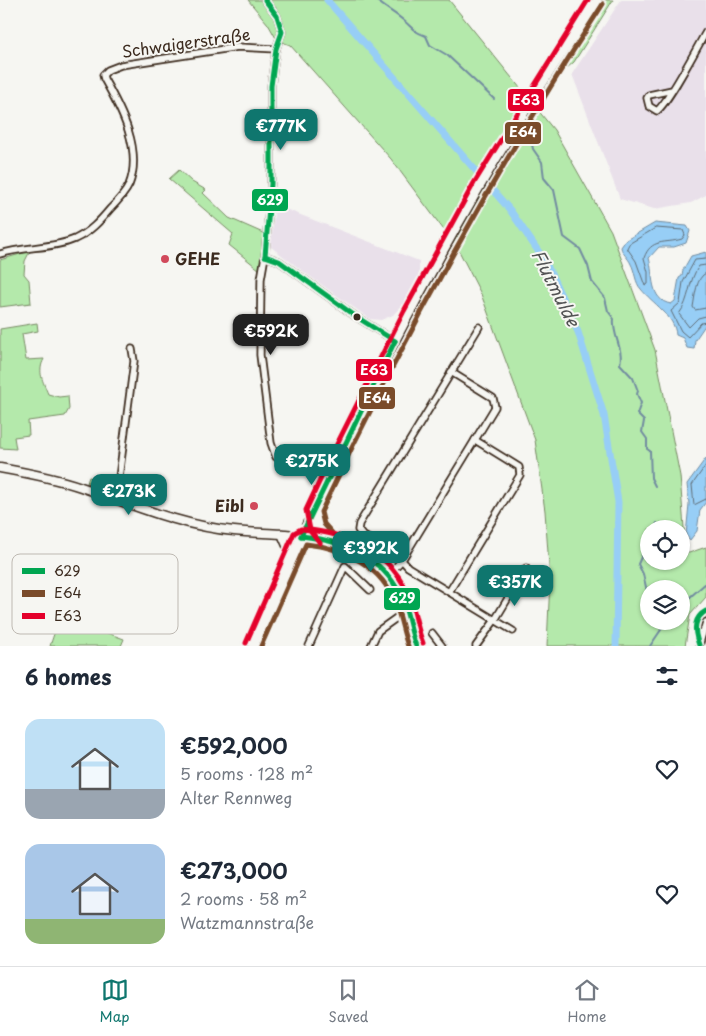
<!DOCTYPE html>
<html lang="en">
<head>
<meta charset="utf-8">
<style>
  body { margin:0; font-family:"Playpen Sans",sans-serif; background:#f2f2f3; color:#1f2937; height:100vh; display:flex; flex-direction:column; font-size:19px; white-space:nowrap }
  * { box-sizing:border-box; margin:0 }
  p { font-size:16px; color:#747a83 }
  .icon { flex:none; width:28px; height:28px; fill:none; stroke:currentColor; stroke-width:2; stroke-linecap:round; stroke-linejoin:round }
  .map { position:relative; height:646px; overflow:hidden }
  .side { display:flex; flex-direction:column; background:#fff; flex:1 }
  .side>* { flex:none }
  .buttons { position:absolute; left:640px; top:520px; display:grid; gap:10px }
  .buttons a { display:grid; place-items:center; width:50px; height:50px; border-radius:50%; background:#fff; box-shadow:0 1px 4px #0004; font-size:25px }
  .price { position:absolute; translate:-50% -42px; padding:0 11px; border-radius:10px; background:#0f766e; color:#fff; font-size:16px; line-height:32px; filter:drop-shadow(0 1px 2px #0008) }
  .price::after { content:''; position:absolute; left:50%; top:30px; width:15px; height:11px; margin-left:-8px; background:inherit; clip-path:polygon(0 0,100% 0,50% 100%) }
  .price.current { background:#222; color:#fff }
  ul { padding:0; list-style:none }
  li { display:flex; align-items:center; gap:15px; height:125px; padding:0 25px }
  li span { display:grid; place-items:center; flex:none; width:140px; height:100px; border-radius:15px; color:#555 }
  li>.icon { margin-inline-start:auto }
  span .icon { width:60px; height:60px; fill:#fffc; stroke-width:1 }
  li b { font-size:21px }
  h2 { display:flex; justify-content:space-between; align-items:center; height:60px; padding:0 25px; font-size:21px }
  .tabs { display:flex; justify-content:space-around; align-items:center; height:70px; border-top:1px solid #e0e1e3; background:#fff; font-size:14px; color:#747a83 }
  .tabs a { display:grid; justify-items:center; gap:2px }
  .tabs .current { color:#0f766e }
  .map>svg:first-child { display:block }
</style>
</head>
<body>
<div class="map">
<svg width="706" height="646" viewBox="0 0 706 646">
  <rect width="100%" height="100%" fill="#f6f6f2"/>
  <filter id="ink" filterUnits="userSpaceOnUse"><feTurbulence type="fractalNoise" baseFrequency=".02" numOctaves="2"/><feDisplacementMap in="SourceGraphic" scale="10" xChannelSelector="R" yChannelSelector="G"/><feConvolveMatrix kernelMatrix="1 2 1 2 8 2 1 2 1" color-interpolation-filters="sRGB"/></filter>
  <g filter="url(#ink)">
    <g fill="#e9e0ea">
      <path d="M 621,0 L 706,0 L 706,195 L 691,203 L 654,209 L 620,199 L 572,74 Z"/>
      <path d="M 275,205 L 419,261 L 419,273 L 408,299 L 393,315 L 381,320 L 370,319 L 308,275 L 271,247 Z"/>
    </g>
    <g fill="#b4e9ab" stroke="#788a64" fill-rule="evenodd">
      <path d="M 248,0 L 449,0 L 554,130 L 611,231 L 655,350 L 680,476 L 686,554 L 706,547 L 706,597 L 690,615 L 685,646 L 547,646 L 550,580 L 545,511 L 535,440 L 481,294 L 458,249 L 391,159 L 290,45 L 277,40 L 268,24 ZM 649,529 L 681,529 L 681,561 L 649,561 ZM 649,589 L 681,589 L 681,621 L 649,621 Z"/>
      <path d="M 604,0 L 613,0 L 574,62 L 553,80 Z"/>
      <path d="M 179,170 L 192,182 L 206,190 L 203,193 L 229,218 L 263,233 L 260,270 L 229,245 L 233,234 L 169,179 Z"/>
      <path d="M 30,251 L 25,261 L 24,274 L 29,280 L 31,303 L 0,307 L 0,260 Z"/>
      <path d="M 37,323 L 38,331 L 22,334 L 26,360 L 44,359 C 37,372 43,381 48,394 L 59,397 L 68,396 L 69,409 L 65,416 L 28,421 L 29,435 L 14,437 L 16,449 L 0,448 L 0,329 Z"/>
      <path d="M 89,477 L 116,484 L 110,490 L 87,483 Z"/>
      <path d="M 60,616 L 124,639 L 121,646 L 50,646 Z"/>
    </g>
    <g fill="#97cef6" stroke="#728ca0">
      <path d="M 655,223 L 687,226 L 690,231 L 686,243 L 674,247 L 659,247 L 649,258 C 654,275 649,300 671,304 L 675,301 L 679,278 L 682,276 L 683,270 L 691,256 L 706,252 L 706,324 L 695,340 L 694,349 L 687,348 L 683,338 L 676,335 C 675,316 652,303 641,289 C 635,283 635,271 631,264 C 628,257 622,254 621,247 L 626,240 Z"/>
      <path d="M 706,458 L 706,502 L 700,510 L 697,531 L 690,540 L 686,535 L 689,504 L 687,484 Z"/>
    </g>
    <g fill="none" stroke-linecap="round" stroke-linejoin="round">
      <g stroke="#606c74" stroke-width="1">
        <path d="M 656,228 L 683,230 L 685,235 L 682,239 C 665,244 651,238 644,258 L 648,272 L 648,284 L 645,286 L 636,261 L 627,248 L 629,244 Z"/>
        <path d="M 706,259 L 695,260 L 683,282 L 680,303 L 671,311 L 681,331 L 688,337 L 701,323 L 706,322"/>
        <path d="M 706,265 L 699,266 C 688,281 690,300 679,314 L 689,327 L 698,318 L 706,316"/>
        <path d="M 706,273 C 696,277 695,297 693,307 L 695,310 L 706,308"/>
        <path d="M 706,465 L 692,485 L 694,505 L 706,499"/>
      </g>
      <g stroke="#728ca0" stroke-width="2">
        <path d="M 376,0 C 385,8 395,13 403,20 C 413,28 412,31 426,36 L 430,45 L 447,55 L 494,99"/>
        <path d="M 531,140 L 533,149 L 542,162 L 544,178 L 554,190 L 564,237 L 580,249 L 588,266 L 592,282 L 605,298 L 608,311 L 614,319 C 612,335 624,349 620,364 L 633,378 L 638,391 L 637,394 L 641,403 L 637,414 L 644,421 L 642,432 L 647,439 L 647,449 L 650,451 L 651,478 L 655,486"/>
        <path d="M 655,529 L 657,523"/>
        <path d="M 649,539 L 638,564 L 643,574 L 649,600"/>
        <path d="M 681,605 L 706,583"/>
        <path d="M 650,646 L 667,621"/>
      </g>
      <path stroke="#97cef6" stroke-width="7" d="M 327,0 L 510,210 L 545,261 L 578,332 L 604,415 L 618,502 L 616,646"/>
      <defs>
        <g id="street">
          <path d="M 265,0 L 277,16 L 282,32 L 276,49 L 271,86 L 271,184 L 265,256 L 261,279 L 260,355 L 271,443 L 276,457"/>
          <path d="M 672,90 L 649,95 L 647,98 L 649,106 L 657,111 C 670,100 696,49 706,32"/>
          <path d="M 0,254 C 24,246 52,249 75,239 C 90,232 100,221 110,209 C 117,202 125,194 129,185 C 143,150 121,109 104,79 L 103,75 L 108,70 L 121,65 L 238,47 L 276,49"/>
          <path d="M 265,256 L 279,261 L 355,316 L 395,341"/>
          <path d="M 479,327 L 359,524 L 358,530 L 362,535 L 398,556 L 408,567 L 513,631"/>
          <path d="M 116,500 L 134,361 L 132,349"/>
          <path d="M 388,575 L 402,560 L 495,407 L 493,398 L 451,372"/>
          <path d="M 449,592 L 520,475 L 519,467 L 475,440"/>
          <path d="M 432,633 L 442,646"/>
          <path d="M 309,646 L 345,566 L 370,590"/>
          <path d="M 371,646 L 378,631 L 399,616"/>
          <path d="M 476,646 L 495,620 L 526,568"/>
          <path d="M 699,646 L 706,622"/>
        </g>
        <g id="secondary">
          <path d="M 0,468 C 28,473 55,478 81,487 C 131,504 181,526 234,531 C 280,536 330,529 369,558 C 404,584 401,610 416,646"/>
          <path d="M 313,511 L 317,527 L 326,538"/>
          <path d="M 282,534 L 292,557"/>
          <path d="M 253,646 C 298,543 343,441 395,341 C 455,224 523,110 597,0"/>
        </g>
      </defs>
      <use href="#street" stroke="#3b2a1e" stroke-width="9"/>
      <use href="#secondary" stroke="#3b2a1e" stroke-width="11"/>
      <use href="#street" stroke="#f6f6f2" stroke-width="5.5"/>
      <use href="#secondary" stroke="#f6f6f2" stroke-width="8"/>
      <defs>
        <g id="bus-1">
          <path d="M 265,0 L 277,16 L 282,32 L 276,49 L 271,86 L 271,184 L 265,256"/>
          <path d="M 265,256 L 279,261 L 355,316 L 395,341"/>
          <path d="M 301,536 L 395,341"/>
          <path d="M 301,536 C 344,541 386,558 403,601 C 409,616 410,631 416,646"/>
          <path d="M 699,645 C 694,632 693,618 706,611"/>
        </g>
        <g id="bus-2">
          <path d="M 332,533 L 324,524 L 321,512 C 404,336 497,167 603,4"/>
          <path d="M 261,646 L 306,544 C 345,548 382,566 396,605 C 401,618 403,633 408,646"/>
        </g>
        <g id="bus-3">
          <path d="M 320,543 L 310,530 L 306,510 L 338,442 L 404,311 L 474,183 L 588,0"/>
          <path d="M 246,643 L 294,533 L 301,529 C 348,533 393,552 410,599 C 416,614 417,629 423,643"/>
        </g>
      </defs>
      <use href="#bus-1" stroke="#f6f6f2" stroke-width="9"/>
      <use href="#bus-2" stroke="#f6f6f2" stroke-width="9"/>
      <use href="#bus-3" stroke="#f6f6f2" stroke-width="9"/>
      <use href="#bus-1" stroke="#00a651" stroke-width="5"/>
      <use href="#bus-2" stroke="#7a4b2a" stroke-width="5"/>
      <use href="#bus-3" stroke="#e4002b" stroke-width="5"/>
    </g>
  </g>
  <g fill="#d1495b" stroke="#f6f6f2" stroke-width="2">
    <circle cx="165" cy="259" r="5"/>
    <circle cx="254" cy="506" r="5"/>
  </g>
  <circle fill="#3b2a1e" stroke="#f6f6f2" stroke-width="2" cx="357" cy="317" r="4.5"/>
  <g text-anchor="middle" stroke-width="4" stroke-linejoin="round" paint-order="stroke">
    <g font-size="16" fill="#3b2a1e" stroke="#f6f6f2">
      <text transform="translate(186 43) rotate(-8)" y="6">Schwaigerstraße</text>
    </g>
    <g font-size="16" font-weight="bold" fill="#3b2a1e" stroke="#f6f6f2" text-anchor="start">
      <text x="175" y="265">GEHE</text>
      <text x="244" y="512" text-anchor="end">Eibl</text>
    </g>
    <g font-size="18" font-style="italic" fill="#525354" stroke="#f6f6f2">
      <text transform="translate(555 288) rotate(63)" y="6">Flutmulde</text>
    </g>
  </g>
  <rect x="12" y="554" width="166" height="80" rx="8" fill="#f6f6f2" stroke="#beb9b2" stroke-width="1"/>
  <rect x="22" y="568" width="23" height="6" fill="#00a651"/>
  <rect x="22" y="590" width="23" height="7" fill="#7a4b2a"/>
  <rect x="22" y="613" width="23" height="6" fill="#e4002b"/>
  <g font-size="14" fill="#3b2a1e">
    <text x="54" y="576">629</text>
    <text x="54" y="598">E64</text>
    <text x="54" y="621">E63</text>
  </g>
  <g stroke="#f6f6f2" stroke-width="2">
    <rect x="507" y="88" width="38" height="24" rx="5" fill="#e4002b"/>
    <rect x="504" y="121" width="38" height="24" rx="5" fill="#7a4b2a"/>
    <rect x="251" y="188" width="38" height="24" rx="5" fill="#00a651"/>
    <rect x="355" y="358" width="38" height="24" rx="5" fill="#e4002b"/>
    <rect x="358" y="386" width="38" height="24" rx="5" fill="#7a4b2a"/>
    <rect x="383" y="587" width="38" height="24" rx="5" fill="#00a651"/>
  </g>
  <g font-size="14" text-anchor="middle" font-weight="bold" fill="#fff">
    <text x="526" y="105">E63</text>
    <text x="523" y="137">E64</text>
    <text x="270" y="205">629</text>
    <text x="374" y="375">E63</text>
    <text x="377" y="403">E64</text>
    <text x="402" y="603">629</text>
  </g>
</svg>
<div class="buttons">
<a><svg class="icon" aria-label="locate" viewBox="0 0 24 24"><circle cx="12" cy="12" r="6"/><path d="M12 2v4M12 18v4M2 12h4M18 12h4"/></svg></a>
<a><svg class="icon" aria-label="layers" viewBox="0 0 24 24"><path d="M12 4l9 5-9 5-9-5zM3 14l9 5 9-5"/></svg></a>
</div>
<b class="price" style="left:281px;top:151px">€777K</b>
<b class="price current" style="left:271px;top:356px">€592K</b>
<b class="price" style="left:312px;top:486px">€275K</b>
<b class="price" style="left:129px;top:516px">€273K</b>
<b class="price" style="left:371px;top:573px">€392K</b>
<b class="price" style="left:515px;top:607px">€357K</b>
</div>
<section class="side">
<h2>6 homes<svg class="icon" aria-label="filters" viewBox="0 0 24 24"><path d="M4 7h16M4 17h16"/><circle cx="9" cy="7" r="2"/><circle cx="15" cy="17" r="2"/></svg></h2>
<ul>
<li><span style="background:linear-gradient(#bfe0f5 70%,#9aa5b1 0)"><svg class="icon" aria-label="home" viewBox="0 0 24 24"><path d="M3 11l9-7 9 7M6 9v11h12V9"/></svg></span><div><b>€592,000</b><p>5 rooms · 128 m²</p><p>Alter Rennweg</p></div><svg class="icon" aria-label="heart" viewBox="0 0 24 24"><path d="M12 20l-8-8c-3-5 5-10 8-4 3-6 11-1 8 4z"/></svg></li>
<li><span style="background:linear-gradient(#a9c7e8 75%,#8fb573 0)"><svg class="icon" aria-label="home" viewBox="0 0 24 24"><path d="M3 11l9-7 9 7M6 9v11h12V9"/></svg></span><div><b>€273,000</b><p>2 rooms · 58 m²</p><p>Watzmannstraße</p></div><svg class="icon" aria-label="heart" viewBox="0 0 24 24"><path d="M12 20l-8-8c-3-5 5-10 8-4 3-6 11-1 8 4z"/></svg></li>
</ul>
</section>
<nav class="tabs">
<a class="current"><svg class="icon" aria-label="map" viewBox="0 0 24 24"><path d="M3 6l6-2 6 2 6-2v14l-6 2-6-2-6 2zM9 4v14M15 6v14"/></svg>Map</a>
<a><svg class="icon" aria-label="saved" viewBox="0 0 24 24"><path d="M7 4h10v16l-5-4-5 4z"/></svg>Saved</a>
<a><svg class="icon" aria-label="home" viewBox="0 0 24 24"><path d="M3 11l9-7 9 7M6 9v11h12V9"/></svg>Home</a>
</nav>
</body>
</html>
